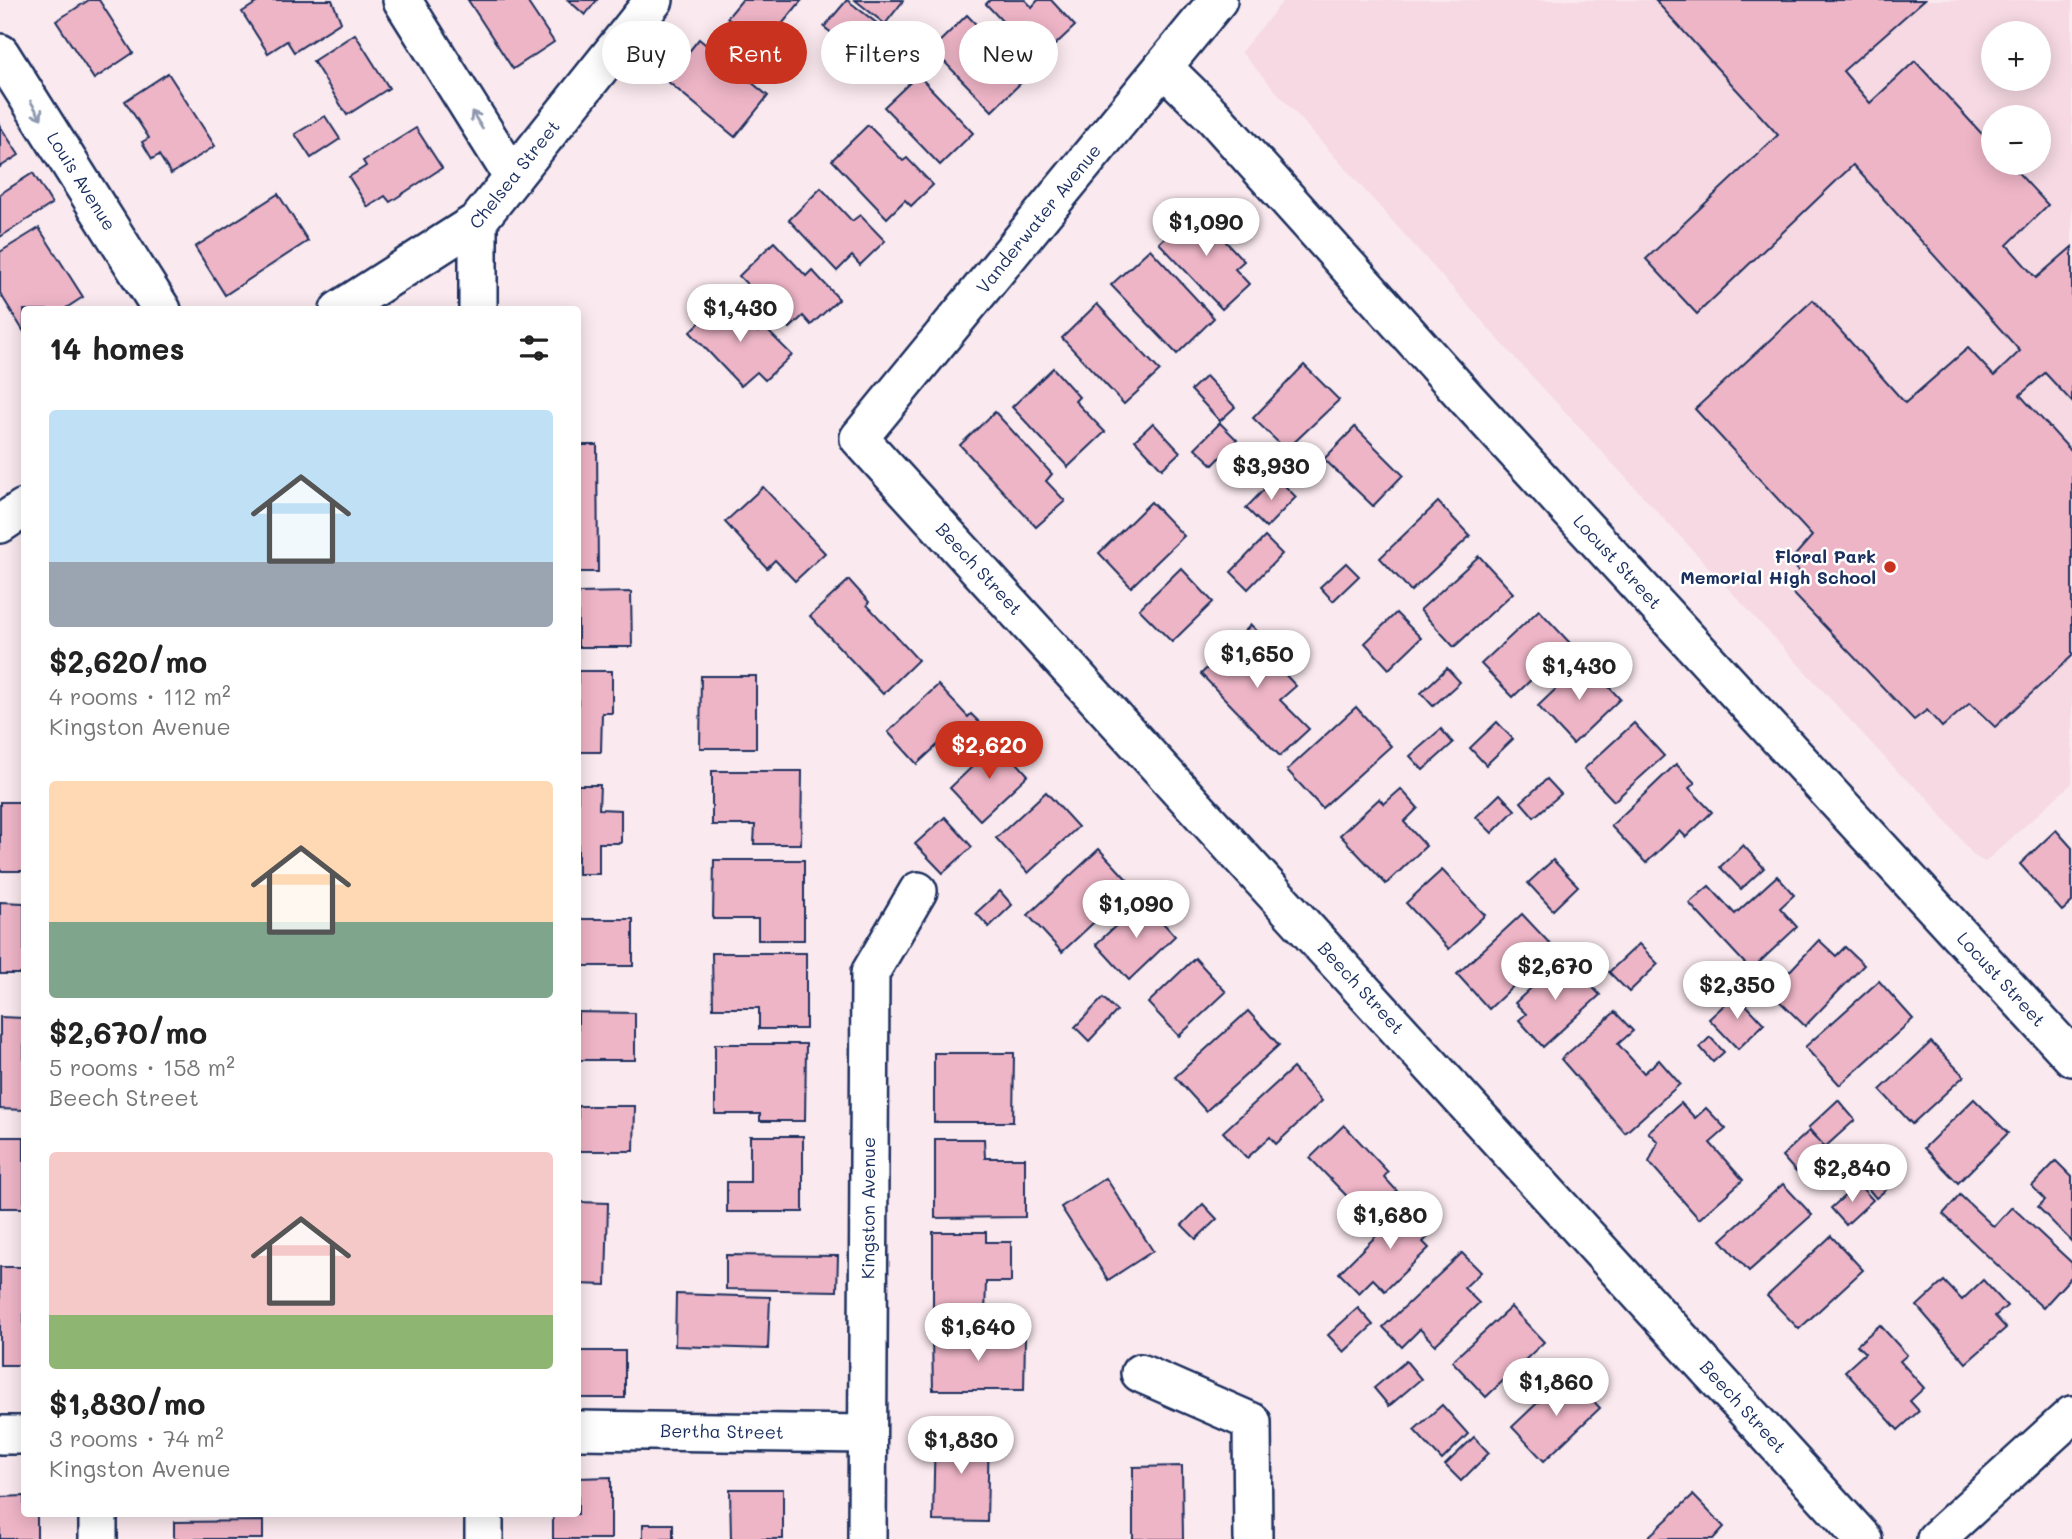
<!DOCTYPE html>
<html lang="en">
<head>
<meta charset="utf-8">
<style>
  body { margin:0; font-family:Mali,sans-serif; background:#f2f2f2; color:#222; height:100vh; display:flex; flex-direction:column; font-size:26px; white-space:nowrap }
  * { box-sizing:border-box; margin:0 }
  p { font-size:23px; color:#767676 }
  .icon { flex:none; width:38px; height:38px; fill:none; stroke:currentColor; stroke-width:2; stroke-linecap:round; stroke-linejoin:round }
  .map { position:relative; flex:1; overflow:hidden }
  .details { position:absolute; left:21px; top:306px; width:560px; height:1211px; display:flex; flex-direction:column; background:#fff; border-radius:7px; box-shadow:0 4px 18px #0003 }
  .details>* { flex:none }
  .top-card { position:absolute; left:602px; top:21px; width:665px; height:63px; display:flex; gap:14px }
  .buttons { position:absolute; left:1981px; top:21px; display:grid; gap:14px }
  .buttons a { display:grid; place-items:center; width:70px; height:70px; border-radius:50%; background:#fff; box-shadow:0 4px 18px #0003; font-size:35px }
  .price { position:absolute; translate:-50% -60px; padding:0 16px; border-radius:24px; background:#fff; color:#222; font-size:23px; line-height:46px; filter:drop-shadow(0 2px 4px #0008) }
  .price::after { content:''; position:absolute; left:50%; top:42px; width:21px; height:16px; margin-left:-10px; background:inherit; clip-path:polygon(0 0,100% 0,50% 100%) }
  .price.on { background:#c8321e; color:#fff }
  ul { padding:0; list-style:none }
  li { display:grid; align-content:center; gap:14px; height:371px; padding:0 28px }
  li span { display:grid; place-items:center; height:217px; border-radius:7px; color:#555 }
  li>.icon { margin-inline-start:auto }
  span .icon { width:126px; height:126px; fill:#fffc; stroke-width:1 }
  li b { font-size:30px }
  h2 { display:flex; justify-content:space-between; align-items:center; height:84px; padding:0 28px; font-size:30px }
  .pill { padding:0 24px; border-radius:32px; background:#fff; box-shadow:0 4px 18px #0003; font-size:24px; line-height:63px }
  .pill.on { background:#c8321e; color:#fff }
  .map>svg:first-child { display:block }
</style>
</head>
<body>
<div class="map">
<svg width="2072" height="1539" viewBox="0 0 2072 1539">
  <rect width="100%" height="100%" fill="#fae9ee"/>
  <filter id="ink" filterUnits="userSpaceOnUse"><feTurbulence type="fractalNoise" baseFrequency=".0143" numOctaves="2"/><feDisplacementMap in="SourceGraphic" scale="14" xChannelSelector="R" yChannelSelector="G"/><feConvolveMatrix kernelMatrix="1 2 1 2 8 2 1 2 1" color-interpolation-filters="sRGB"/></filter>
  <g filter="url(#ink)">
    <path fill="#f6d9e2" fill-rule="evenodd" d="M 1284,0 L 2072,0 L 2072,783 L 1985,862 L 1974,856 L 1927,797 L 1900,774 L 1517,360 L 1241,52 ZM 1993,33 L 2039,33 L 2039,79 L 1993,79 ZM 1993,117 L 2039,117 L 2039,163 L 1993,163 Z"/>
    <g fill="#eeb5c7" stroke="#1b2f5e" stroke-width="2">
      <path d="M 89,0 L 99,0 L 133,53 L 94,79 L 56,21 Z"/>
      <path d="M 261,0 L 332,0 L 341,22 L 294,52 L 287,41 L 268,53 L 242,12 Z"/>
      <path d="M 468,0 L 526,0 L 554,42 L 513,69 Z"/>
      <path d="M 568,0 L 597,0 L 585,15 Z"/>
      <path d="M 742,0 L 802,0 L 763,47 L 727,18 Z"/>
      <path d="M 847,0 L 883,28 L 860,55 L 824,27 Z"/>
      <path d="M 855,0 L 902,0 L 903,1 L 885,24 Z"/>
      <path d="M 990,0 L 1025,0 L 1032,7 L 1038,0 L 1051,0 L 1075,26 L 1039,60 L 986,4 Z"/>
      <path d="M 1655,0 L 1924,0 L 1843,71 L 1870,103 L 1915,61 L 1993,146 L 1993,163 L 2009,163 L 2048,205 L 2007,245 L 2036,278 L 2072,247 L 2072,402 L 2045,373 L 2020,395 L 2072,452 L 2072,656 L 1995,727 L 1970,703 L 1942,727 L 1927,710 L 1914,720 L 1790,590 L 1804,577 L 1790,561 L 1812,536 L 1695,409 L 1813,300 L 1905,403 L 1968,348 L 1994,376 L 2020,351 L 1853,165 L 1697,314 L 1646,259 L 1778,135 Z"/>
      <path d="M 967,15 L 1027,77 L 992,111 L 932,49 Z"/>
      <path d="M 355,34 L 389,88 L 347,115 L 313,61 Z"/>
      <path d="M 699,39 L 768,96 L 735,137 L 666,80 Z"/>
      <path d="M 168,73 L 215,146 L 171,174 L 159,155 L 152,159 L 142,142 L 149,138 L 125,101 Z"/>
      <path d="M 918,75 L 973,133 L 940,165 L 884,107 Z"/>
      <path d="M 325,116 L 340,139 L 311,158 L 295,134 Z"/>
      <path d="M 868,125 L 903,161 L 907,158 L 933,185 L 911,206 L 905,200 L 887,218 L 832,160 Z"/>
      <path d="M 0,126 L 19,155 L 0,167 Z"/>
      <path d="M 416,128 L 442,168 L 390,202 L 385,196 L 368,207 L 349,177 L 366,166 L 363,161 Z"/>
      <path d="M 33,173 L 52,204 L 0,237 L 0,194 Z"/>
      <path d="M 821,188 L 852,221 L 860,215 L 885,241 L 860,265 L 852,256 L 837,271 L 789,220 Z"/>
      <path d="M 278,194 L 308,241 L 225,295 L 195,247 Z"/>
      <path d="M 1195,209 L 1244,261 L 1235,269 L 1249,284 L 1222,309 L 1159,243 Z"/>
      <path d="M 39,228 L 83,297 L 63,310 L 24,310 L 24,332 L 0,293 L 0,252 Z"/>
      <path d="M 774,242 L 806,276 L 812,270 L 839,299 L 811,325 L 803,316 L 790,328 L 739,276 Z"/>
      <path d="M 1150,249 L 1214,318 L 1177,354 L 1111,285 Z"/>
      <path d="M 725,298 L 758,332 L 763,326 L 792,355 L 765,380 L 757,372 L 741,386 L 690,332 Z"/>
      <path d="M 1097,304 L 1160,371 L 1124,404 L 1062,338 Z"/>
      <path d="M 1304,365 L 1339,400 L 1286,450 L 1253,418 Z"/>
      <path d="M 1053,368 L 1079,397 L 1075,401 L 1105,432 L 1068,467 L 1012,407 Z"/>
      <path d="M 1206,376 L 1235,407 L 1220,421 L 1191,390 Z"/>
      <path d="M 995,412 L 1052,474 L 1046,481 L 1065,501 L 1036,527 L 960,445 Z"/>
      <path d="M 1153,423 L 1180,452 L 1162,469 L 1135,440 Z"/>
      <path d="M 1220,423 L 1237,440 L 1213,465 L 1195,448 Z"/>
      <path d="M 1355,427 L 1403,475 L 1373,506 L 1324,459 Z"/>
      <path d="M 578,445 L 597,445 L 598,572 L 578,572 Z"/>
      <path d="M 1276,477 L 1296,497 L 1266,528 L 1246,508 Z"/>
      <path d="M 763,487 L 825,553 L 795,581 L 775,560 L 767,568 L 725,522 Z"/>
      <path d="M 1151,502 L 1184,536 L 1131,587 L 1099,553 Z"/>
      <path d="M 1438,502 L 1470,536 L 1411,591 L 1380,558 Z"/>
      <path d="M 1265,537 L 1282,554 L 1248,589 L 1231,572 Z"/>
      <path d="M 1479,556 L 1513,593 L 1454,647 L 1420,610 Z"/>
      <path d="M 1346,563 L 1359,576 L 1333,601 L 1320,587 Z"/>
      <path d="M 1181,568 L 1213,602 L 1172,642 L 1139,609 Z"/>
      <path d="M 849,580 L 869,602 L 867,605 L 918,660 L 883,694 L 810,616 Z"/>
      <path d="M 631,592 L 632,647 L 578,647 L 578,593 Z"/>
      <path d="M 1539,610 L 1570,643 L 1513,697 L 1481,664 Z"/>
      <path d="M 1396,613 L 1421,638 L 1389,669 L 1365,643 Z"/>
      <path d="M 1251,625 L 1272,646 L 1265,653 L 1296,686 L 1280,700 L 1309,729 L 1280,756 L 1201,674 Z"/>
      <path d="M 1585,661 L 1620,699 L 1573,744 L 1538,706 Z"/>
      <path d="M 1447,668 L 1460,682 L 1433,706 L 1421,693 Z"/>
      <path d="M 578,671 L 612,671 L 612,713 L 602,713 L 601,752 L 578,752 Z"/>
      <path d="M 701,676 L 756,676 L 756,748 L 700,748 Z"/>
      <path d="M 938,685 L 968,717 L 971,714 L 987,730 L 958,757 L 943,740 L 917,764 L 888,732 Z"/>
      <path d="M 1356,707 L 1391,746 L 1322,808 L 1287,770 Z"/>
      <path d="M 1497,722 L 1513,739 L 1486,765 L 1470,748 Z"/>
      <path d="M 1634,723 L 1664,756 L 1614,801 L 1584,769 Z"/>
      <path d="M 1441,729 L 1453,743 L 1423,770 L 1410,756 Z"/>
      <path d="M 998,742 L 1028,775 L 980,820 L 950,788 Z"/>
      <path d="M 1676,764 L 1695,783 L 1689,788 L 1712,812 L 1686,837 L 1680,831 L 1646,863 L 1611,826 Z"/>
      <path d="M 712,771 L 802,771 L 801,844 L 754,844 L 755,825 L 712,825 Z"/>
      <path d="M 1547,779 L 1561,794 L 1534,817 L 1521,802 Z"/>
      <path d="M 578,785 L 600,785 L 599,809 L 621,810 L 621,843 L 599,843 L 599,874 L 578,874 Z"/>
      <path d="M 1401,789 L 1418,808 L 1404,822 L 1426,846 L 1386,884 L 1340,835 L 1379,799 L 1384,804 Z"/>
      <path d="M 1046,792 L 1078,827 L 1028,873 L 996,838 Z"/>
      <path d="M 1500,794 L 1515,810 L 1492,833 L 1476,817 Z"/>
      <rect x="0" y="802" width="24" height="69"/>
      <path d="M 945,817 L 972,847 L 943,873 L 915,844 Z"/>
      <path d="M 2056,830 L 2072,848 L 2072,902 L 2062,911 L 2020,864 Z"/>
      <path d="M 1743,845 L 1764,868 L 1741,889 L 1720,867 Z"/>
      <path d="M 1099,849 L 1133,886 L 1062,952 L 1028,915 Z"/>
      <path d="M 714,860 L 804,860 L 804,940 L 758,940 L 758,919 L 713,919 Z"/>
      <path d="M 1553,860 L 1578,886 L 1553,910 L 1528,883 Z"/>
      <path d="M 1442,870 L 1485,915 L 1449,949 L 1406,903 Z"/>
      <path d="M 1777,876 L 1794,895 L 1780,908 L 1797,927 L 1751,970 L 1689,903 L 1709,886 L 1735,914 Z"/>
      <path d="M 1000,891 L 1012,905 L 989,927 L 976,913 Z"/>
      <path d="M 1143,901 L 1175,936 L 1129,980 L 1096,944 Z"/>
      <path d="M 0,902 L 24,903 L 24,974 L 0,974 Z"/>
      <path d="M 1522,914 L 1554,948 L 1489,1009 L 1457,974 Z"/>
      <rect x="578" y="919" width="55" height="47"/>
      <path d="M 1819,940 L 1836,956 L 1845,947 L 1864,965 L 1805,1026 L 1770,992 Z"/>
      <path d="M 1639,944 L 1658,964 L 1629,992 L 1609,972 Z"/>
      <path d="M 712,953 L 806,953 L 806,1029 L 759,1029 L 759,1008 L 713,1008 Z"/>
      <path d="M 1564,957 L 1600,995 L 1543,1047 L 1519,1020 L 1526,1014 L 1515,1003 Z"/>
      <path d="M 1195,958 L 1226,992 L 1179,1036 L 1148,1003 Z"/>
      <path d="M 1879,981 L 1913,1019 L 1840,1085 L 1805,1047 Z"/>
      <path d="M 1736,994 L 1764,1024 L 1738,1049 L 1709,1019 Z"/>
      <path d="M 1103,998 L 1117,1011 L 1089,1041 L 1075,1027 Z"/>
      <path d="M 1248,1011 L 1279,1045 L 1206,1111 L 1175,1077 Z"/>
      <path d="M 578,1012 L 635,1013 L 635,1060 L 578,1060 Z"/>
      <path d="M 1615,1012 L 1633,1031 L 1618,1044 L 1644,1073 L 1659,1060 L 1680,1084 L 1625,1133 L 1561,1059 Z"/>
      <path d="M 0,1017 L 24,1018 L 24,1110 L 0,1109 Z"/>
      <path d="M 1710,1037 L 1724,1052 L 1713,1062 L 1700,1047 Z"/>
      <path d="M 1931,1042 L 1964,1076 L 1912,1124 L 1880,1090 Z"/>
      <path d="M 715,1044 L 806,1044 L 805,1121 L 760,1121 L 760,1114 L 715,1114 Z"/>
      <path d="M 934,1053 L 1014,1053 L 1013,1122 L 934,1122 Z"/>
      <path d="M 1293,1068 L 1322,1101 L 1276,1144 L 1270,1137 L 1247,1158 L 1223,1132 Z"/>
      <path d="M 1974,1099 L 2008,1133 L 1958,1183 L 1924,1148 Z"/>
      <path d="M 1838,1100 L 1855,1120 L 1825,1147 L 1808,1128 Z"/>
      <path d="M 1681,1103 L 1695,1118 L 1706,1108 L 1726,1129 L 1710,1143 L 1743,1180 L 1699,1219 L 1649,1162 L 1658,1142 L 1648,1132 Z"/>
      <path d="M 578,1106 L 635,1106 L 634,1151 L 578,1151 Z"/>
      <path d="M 1344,1125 L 1388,1172 L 1384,1177 L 1397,1191 L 1368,1218 L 1310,1158 Z"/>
      <path d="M 1809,1131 L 1823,1145 L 1796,1172 L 1782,1156 Z"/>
      <path d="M 750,1136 L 803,1136 L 803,1212 L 727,1212 L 727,1182 L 750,1182 Z"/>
      <rect x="0" y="1137" width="24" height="71"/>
      <path d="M 935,1139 L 984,1139 L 985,1158 L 1025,1158 L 1025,1217 L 935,1218 Z"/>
      <path d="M 1888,1157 L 1904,1175 L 1876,1198 L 1861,1180 Z"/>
      <path d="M 2056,1161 L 2072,1177 L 2072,1242 L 2038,1207 L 2045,1200 L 2032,1186 Z"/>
      <path d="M 1106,1178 L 1153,1251 L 1108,1280 L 1061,1207 Z"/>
      <path d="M 1783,1184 L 1812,1215 L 1749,1271 L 1721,1240 Z"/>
      <path d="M 1858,1184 L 1873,1200 L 1846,1225 L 1831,1208 Z"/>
      <path d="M 1960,1195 L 1994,1227 L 2012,1207 L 2072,1263 L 2072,1276 L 2043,1308 L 1943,1214 Z"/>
      <path d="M 1412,1200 L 1429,1217 L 1420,1227 L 1429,1236 L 1423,1242 L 1429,1248 L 1385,1291 L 1373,1279 L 1359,1293 L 1339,1273 Z"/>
      <path d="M 578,1202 L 608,1203 L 606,1285 L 578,1284 Z"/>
      <path d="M 1203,1204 L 1217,1219 L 1196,1239 L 1182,1225 Z"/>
      <path d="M 933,1232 L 986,1232 L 986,1242 L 1011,1242 L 1011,1282 L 986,1282 L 985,1315 L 933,1315 Z"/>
      <path d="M 1831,1236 L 1863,1270 L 1799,1329 L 1767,1296 Z"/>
      <path d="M 1462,1253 L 1481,1272 L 1464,1288 L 1479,1303 L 1435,1345 L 1420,1329 L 1402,1347 L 1383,1327 Z"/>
      <path d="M 726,1255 L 838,1256 L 837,1291 L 726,1289 Z"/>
      <rect x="0" y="1267" width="24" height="98"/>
      <path d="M 1983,1280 L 2007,1306 L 1995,1316 L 2006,1328 L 1966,1363 L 1917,1306 L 1944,1281 L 1962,1300 Z"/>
      <path d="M 676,1294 L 770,1297 L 768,1349 L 675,1346 Z"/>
      <path d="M 1511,1307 L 1544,1342 L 1486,1397 L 1452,1361 Z"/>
      <path d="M 1358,1308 L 1373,1325 L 1344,1352 L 1328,1335 Z"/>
      <path d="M 1880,1325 L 1907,1355 L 1900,1361 L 1924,1388 L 1910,1401 L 1919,1411 L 1898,1430 L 1845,1371 L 1865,1353 L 1857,1345 Z"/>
      <path d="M 932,1337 L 1025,1337 L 1024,1390 L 933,1390 Z"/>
      <rect x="578" y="1351" width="47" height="47"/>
      <path d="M 1406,1361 L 1421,1379 L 1389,1406 L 1374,1388 Z"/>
      <path d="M 1568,1374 L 1600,1408 L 1544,1461 L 1512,1427 Z"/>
      <path d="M 1442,1405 L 1468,1434 L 1442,1460 L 1414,1430 Z"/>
      <path d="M 935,1429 L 989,1430 L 987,1522 L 933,1521 Z"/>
      <path d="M 1474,1437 L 1489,1453 L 1461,1481 L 1445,1465 Z"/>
      <path d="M 1182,1466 L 1183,1539 L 1133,1539 L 1133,1467 Z"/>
      <path d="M 611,1477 L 611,1539 L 553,1539 L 553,1514 L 578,1514 L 578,1478 Z"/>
      <path d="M 730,1489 L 783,1489 L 783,1539 L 731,1539 Z"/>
      <path d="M 1693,1495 L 1724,1527 L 1713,1539 L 1646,1539 Z"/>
      <path d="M 24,1496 L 24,1514 L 37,1514 L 37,1539 L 0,1539 L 0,1497 Z"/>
      <path d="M 263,1521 L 263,1539 L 174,1539 L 174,1522 Z"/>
      <rect x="643" y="1524" width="30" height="15"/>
    </g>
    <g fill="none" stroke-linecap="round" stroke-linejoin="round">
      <defs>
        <g id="minor">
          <path d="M 402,0 L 513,177"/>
          <path id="s1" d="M 1218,0 L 859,438 L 1863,1539"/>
          <path id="s2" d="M 0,53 L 162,310"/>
          <path id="s3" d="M 1163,67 L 1211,114 L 1468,400 L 2072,1057"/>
          <path d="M 478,221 L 478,310"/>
          <path id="s4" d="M 339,310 L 478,221 L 654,0"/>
          <path d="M 0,524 L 24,508"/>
          <path d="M 1140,1373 L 1252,1422 L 1253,1539"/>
          <path id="s5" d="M 578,1430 L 867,1434"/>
          <path d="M 0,1435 L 24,1435"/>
          <path d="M 98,1514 L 98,1539"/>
          <path d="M 484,1539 L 484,1514"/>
          <path id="s6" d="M 867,1539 L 870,973 L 918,891"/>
          <path d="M 1936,1539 L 2072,1415"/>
        </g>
      </defs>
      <use href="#minor" stroke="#1b2f5e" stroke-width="42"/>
      <use href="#minor" stroke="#fff" stroke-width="37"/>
    </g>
    <defs><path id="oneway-shaft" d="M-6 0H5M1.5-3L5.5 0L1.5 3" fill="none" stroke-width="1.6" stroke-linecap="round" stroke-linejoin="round" transform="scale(1.75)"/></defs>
    <g stroke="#8d97ae">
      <use href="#oneway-shaft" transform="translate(36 110) rotate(58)"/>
      <use href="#oneway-shaft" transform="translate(477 120) rotate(-122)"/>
    </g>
  </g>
  <circle fill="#c8321e" stroke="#fff" stroke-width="2.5" cx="1890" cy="567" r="7"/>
  <g text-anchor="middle" stroke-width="5" stroke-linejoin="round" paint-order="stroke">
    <g font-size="18" fill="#1b2f5e" stroke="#fff">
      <text dy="6" stroke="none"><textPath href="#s4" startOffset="224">Chelsea Street</textPath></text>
      <text dy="6" stroke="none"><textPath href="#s2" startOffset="152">Louis Avenue</textPath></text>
      <text transform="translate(1039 219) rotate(-51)" y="6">Vanderwater Avenue</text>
      <text dy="6" stroke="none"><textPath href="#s3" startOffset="672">Locust Street</textPath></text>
      <text dy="6" stroke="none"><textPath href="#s1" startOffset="744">Beech Street</textPath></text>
      <text dy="6" stroke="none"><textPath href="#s3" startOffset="1239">Locust Street</textPath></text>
      <text dy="6" stroke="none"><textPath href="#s1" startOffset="1311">Beech Street</textPath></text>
      <text dy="6" stroke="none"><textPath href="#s6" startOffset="331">Kingston Avenue</textPath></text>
      <text dy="6" stroke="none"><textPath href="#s1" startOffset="1878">Beech Street</textPath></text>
      <text dy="6" stroke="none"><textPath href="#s5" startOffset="144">Bertha Street</textPath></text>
    </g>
    <g font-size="18" font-weight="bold" fill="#1b2f5e" stroke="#fff" text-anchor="end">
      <text x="1876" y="563">Floral Park<tspan x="1876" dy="21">Memorial High School</tspan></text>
    </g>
  </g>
</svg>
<div class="buttons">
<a>+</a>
<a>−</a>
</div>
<b class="price" style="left:1206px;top:258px">$1,090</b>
<b class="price" style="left:740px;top:344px">$1,430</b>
<b class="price" style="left:1271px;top:502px">$3,930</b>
<b class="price" style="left:1257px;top:690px">$1,650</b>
<b class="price" style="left:1579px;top:702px">$1,430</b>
<b class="price on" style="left:989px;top:781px">$2,620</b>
<b class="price" style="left:1136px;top:940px">$1,090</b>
<b class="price" style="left:1555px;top:1002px">$2,670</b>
<b class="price" style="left:1737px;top:1021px">$2,350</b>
<b class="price" style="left:1852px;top:1204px">$2,840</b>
<b class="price" style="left:1390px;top:1251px">$1,680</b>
<b class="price" style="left:978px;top:1363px">$1,640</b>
<b class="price" style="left:1556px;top:1418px">$1,860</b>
<b class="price" style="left:961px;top:1476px">$1,830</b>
<div class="top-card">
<a class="pill">Buy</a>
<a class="pill on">Rent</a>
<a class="pill">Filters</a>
<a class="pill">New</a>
</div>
<section class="details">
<h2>14 homes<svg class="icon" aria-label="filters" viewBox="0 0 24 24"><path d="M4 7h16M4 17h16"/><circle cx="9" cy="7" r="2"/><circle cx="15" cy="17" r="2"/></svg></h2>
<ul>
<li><span style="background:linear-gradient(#bfe0f5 70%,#9aa5b1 0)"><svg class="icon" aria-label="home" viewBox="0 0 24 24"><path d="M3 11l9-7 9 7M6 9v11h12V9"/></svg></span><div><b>$2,620/mo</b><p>4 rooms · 112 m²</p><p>Kingston Avenue</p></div></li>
<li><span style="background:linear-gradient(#ffd9b3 65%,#7fa58c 0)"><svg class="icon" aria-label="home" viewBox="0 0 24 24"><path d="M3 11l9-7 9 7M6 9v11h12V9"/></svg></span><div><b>$2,670/mo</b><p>5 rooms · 158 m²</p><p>Beech Street</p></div></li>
<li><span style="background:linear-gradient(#f6c9c9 75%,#8fb573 0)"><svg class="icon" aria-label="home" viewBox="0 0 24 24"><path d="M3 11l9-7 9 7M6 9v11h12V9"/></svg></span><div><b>$1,830/mo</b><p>3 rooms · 74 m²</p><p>Kingston Avenue</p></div></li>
</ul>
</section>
</div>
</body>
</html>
